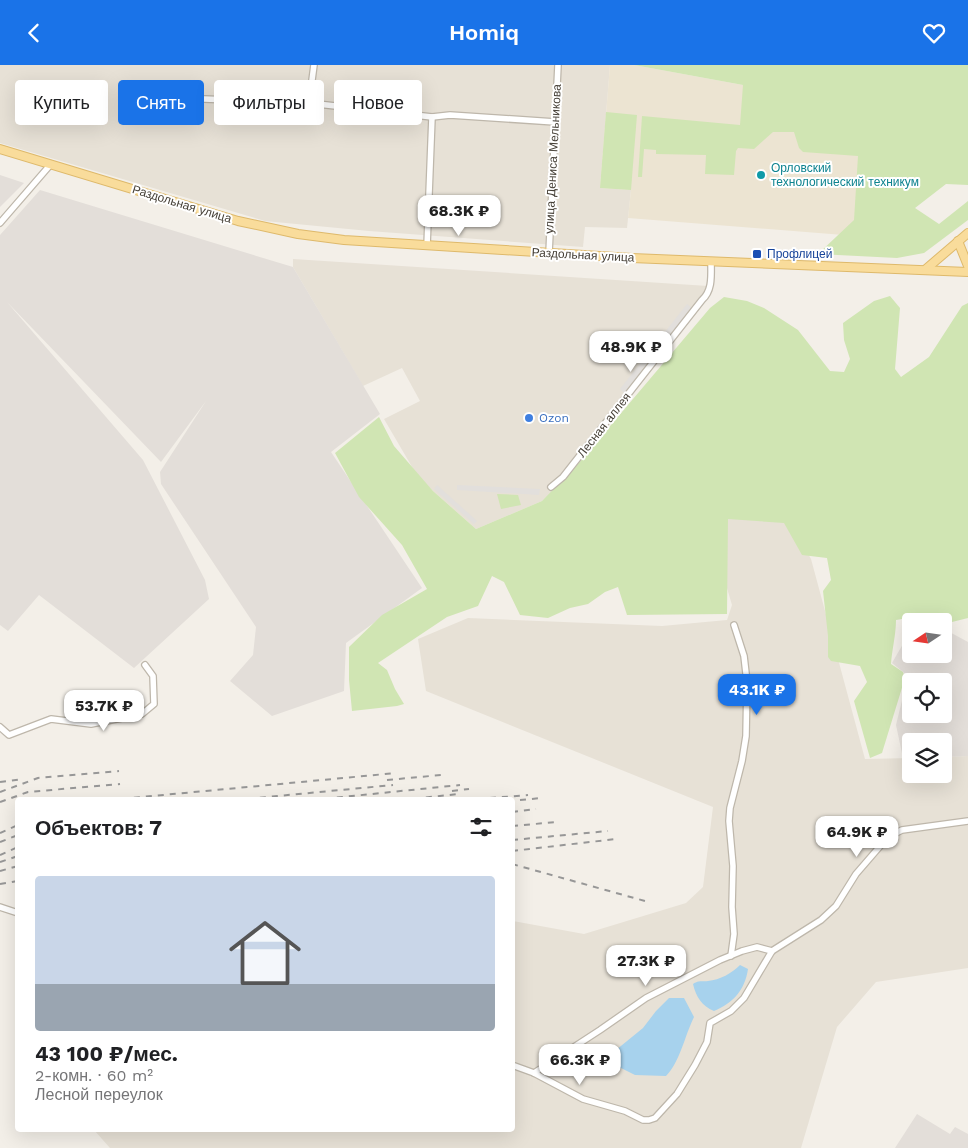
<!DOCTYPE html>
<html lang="ru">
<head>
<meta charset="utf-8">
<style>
  body { margin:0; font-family:"Work Sans",sans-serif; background:#f6f6f6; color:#202124; height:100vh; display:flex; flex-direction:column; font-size:19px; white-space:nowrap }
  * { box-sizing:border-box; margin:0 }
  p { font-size:16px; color:#757577 }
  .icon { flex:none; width:28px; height:28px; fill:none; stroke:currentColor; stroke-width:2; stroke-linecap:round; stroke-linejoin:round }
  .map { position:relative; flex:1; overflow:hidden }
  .panel { position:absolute; left:15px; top:732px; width:500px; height:335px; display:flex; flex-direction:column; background:#fff; border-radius:5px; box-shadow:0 5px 20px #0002 }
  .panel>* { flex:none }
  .hud { position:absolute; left:15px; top:15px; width:500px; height:45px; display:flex; gap:10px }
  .needle { width:32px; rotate:257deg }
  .tools { position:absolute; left:902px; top:548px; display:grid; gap:10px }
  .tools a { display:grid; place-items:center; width:50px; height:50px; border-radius:5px; background:#fff; box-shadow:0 5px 20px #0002; font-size:25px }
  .price { position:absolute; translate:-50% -42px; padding:0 11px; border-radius:10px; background:#fff; color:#222; font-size:16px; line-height:32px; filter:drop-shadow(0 1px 2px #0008) }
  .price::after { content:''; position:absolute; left:50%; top:30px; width:15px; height:11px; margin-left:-8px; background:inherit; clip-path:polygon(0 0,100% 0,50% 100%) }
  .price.active { background:#1a73e8; color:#fff }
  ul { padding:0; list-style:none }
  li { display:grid; align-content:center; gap:10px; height:265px; padding:0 20px }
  li span { display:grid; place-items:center; height:155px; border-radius:5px; color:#555 }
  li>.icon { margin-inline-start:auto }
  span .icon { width:90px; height:90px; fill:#fffc; stroke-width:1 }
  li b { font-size:21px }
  h2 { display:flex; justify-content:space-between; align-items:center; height:60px; padding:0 20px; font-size:21px }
  .pill { padding:0 18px; border-radius:5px; background:#fff; box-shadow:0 5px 20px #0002; font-size:18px; line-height:45px }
  .pill.active { background:#1a73e8; color:#fff }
  header { display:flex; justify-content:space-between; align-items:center; height:65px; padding:0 20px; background:#1a73e8; color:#fff; font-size:22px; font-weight:600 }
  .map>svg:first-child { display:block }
</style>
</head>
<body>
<header><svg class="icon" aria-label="back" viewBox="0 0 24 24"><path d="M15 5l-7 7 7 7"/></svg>Homiq<svg class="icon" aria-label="heart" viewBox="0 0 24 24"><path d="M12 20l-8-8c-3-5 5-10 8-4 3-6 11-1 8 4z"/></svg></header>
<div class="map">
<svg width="968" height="1083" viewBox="0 0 968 1083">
  <rect width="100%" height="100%" fill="#f3efe8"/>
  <g fill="#e7e1d6">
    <path d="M 0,0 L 610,0 L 600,123 L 631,125 L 627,163 L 585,162 L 583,182 L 369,166 L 265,156 L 0,78 Z"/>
    <path d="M 293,194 L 708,221 L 705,237 L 565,415 L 542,436 L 476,464 L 433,426 L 415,407 L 384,354 L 420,336 L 402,303 L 363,321 L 293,202 Z"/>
    <path d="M 780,441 L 811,494 L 865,694 L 911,693 L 911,709 L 944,709 L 944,692 L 968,691 L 968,903 L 876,917 L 837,962 L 801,1083 L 110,1083 L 94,1065 L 512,1065 L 513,856 L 584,869 L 686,838 L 703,822 L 713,742 L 426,626 L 418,574 L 468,553 L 662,561 L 727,555 L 732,540 L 714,479 L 727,444 Z"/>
  </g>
  <g fill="#e3ded9" fill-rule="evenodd">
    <path d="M 0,110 L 24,118 L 0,142 Z"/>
    <path d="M 40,125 L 293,202 L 380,349 L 331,387 L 422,523 L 346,578 L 344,626 L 272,651 L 230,616 L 253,590 L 256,562 L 161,419 L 160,407 L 206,336 L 161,397 L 7,237 L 143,395 L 205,515 L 209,534 L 134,603 L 39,530 L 8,566 L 0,560 L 0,170 Z"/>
    <path d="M 944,564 L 968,577 L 968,691 L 944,692 L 944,676 L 911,676 L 911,693 L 903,693 L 896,660 L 908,611 L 892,598 L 911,565 L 911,589 L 944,589 ZM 911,616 L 944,616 L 944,649 L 911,649 Z"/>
    <path d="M 917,1049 L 950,1069 L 955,1062 L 968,1069 L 968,1083 L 895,1083 Z"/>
  </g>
  <path fill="#ece4d2" d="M 610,0 L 634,0 L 743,20 L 863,88 L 856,171 L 628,153 L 631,125 L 600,123 Z"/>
  <g fill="#d0e5b3">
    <path d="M 634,0 L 968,0 L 968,120 L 946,119 L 915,143 L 939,159 L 968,136 L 968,155 L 924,188 L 897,193 L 818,189 L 854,155 L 858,91 L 803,87 L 799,83 L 794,67 L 773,67 L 754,84 L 738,83 L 736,86 L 734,110 L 705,109 L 706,90 L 656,89 L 656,85 L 644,84 L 642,112 L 638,112 L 642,51 L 740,60 L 743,20 Z"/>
    <path d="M 606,47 L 637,50 L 631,125 L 600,123 Z"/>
    <path d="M 890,231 L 900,243 L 895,304 L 901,312 L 929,292 L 962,241 L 968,238 L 968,553 L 944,559 L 944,556 L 932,556 L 922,548 L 917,548 L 914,552 L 896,555 C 896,570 892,584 891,599 L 903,607 L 905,613 L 882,688 L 870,693 L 854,636 L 867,617 L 860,601 L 831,596 L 828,592 L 828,571 L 823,526 L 831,515 L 827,493 L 802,490 L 784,458 L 728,454 L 727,549 L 627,550 L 618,522 L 605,527 L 588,539 L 570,543 L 548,553 L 520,550 L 504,517 L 492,511 L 478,541 L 447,552 L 378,598 L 387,605 L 395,624 L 404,639 L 397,641 L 352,646 L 349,615 L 349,582 L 382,550 L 427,524 L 402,480 L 359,432 L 335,388 L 379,352 L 394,381 L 433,426 L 476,464 L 542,436 L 578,399 L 710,243 L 724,232 L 747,236 L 764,243 L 798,265 L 830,306 L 844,307 L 850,294 L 844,275 L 843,258 L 874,236 Z"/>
    <path d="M 497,429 L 518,430 L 521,440 L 501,444 Z"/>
  </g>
  <g fill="#e2dfdc">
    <path d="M 687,239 L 692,243 L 624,328 L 620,324 Z"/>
    <path d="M 437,420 L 477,456 L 474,459 L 434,424 Z"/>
    <path d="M 457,420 L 540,424 L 539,430 L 457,425 Z"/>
  </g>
  <g fill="#a7d2ed">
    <path d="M 740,900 L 748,904 C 745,925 733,938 714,946 C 702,941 696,932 693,919 C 699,915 701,917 708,916 C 720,915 732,908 740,900 Z"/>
    <path d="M 669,933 L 684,933 L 694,952 C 685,970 680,997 666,1011 L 635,1010 L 621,1003 L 614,1005 L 611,997 L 616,985 L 643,963 L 656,946 Z"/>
  </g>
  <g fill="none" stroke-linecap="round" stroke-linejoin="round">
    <defs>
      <g id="minor">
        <path d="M 204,34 L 309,38 L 432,52 L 450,50 L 555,57"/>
        <path d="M 309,38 L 314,0"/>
        <path d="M 0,158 L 51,99"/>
        <path d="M 427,181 L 432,52"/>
        <path d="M 549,188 L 558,0"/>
        <path d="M 551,422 L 563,412 L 702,235 C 713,225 711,210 711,196"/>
        <path d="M 0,662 L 9,670 L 51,654 L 91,659 L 142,649 L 154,639 L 153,611 L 145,600"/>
        <path d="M 0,842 L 18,848"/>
        <path d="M 731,891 L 734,869 L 732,842 L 733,801 L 729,756 L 730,743 L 742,696 L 746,671 L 747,617 L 744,591 L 734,560"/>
        <path d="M 512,1000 L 534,1008 L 583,1034 L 625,1046 L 643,1055 L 649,1055 L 655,1053 L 677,1029 L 695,1000 L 707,977 L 710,958 L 731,946 L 744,933 L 772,886 L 821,855 L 836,841 L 856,809 L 888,772 L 902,765 L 968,756"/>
        <path d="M 534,1008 L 600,965 L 646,933 L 720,895 L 742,886 L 757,882 L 772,886"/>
      </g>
      <g id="major">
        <path d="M 0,84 L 238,156 L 298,169 L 344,175 L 632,193 L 968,207"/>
        <path d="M 958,176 L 968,201"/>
        <path d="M 926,204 L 968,168"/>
      </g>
    </defs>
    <use href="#minor" stroke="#beb7ab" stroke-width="8"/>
    <use href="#major" stroke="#deb96b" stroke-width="10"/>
    <use href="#minor" stroke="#fff" stroke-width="5.5"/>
    <use href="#major" stroke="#f9dc9b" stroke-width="8"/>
    <g stroke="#979797" stroke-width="2" stroke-dasharray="6 6" stroke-linecap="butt">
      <path d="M 387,715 L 441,710"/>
      <path d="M 0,717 L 23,714"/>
      <path d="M 452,726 L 469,724"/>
      <path d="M 0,727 L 38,713 L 119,706"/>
      <path d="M 110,735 L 396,708"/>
      <path d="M 236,735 L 393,720"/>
      <path d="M 313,735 L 460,720"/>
      <path d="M 402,735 L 459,729"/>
      <path d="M 466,735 L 528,730"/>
      <path d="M 520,735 L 542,733"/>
      <path d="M 0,737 L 28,727 L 120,719"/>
      <path d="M 512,747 L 536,744"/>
      <path d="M 512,761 L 557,757"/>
      <path d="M 0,768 L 18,760"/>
      <path d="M 512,775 L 608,766"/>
      <path d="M 0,777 L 18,770"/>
      <path d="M 512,786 L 616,774"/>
      <path d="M 0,790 L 18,782"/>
      <path d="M 0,797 L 18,791"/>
      <path d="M 512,799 L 645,836"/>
      <path d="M 0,806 L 18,801"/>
      <path d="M 0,819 L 18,816"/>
    </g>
  </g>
  <circle fill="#0f9aa8" stroke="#fff" stroke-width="2" cx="761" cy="110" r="5"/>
  <rect fill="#1a4fb4" stroke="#fff" stroke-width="2" x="752" y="184" width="10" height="10" rx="2.5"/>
  <circle fill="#3f7fe0" stroke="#fff" stroke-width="2" cx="529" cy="353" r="5"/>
  <g text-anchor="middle" stroke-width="4" stroke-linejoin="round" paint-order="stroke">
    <g font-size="12" fill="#464037" stroke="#fff">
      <text transform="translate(553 94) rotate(-87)" y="4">улица Дениса Мельникова</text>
      <text transform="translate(182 139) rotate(17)" y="4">Раздольная улица</text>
      <text transform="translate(583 190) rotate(3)" y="4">Раздольная улица</text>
      <text transform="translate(604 360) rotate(-52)" y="4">Лесная аллея</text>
    </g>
    <g font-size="12" fill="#0d838f" stroke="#fff" text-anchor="start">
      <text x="771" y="107">Орловский<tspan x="771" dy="14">технологический техникум</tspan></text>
    </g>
    <g font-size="12" fill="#164399" stroke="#fff" text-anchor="start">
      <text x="767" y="193">Профлицей</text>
    </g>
    <g font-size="12" fill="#366cbe" stroke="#fff" text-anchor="start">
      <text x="539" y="357">Ozon</text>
    </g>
  </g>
</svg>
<div class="tools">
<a><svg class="needle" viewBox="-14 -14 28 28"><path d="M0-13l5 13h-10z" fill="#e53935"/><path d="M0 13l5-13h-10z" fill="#757577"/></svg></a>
<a><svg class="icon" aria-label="locate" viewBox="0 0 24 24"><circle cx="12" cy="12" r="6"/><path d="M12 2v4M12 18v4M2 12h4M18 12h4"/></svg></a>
<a><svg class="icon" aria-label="layers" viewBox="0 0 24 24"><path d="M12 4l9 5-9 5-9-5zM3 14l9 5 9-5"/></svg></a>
</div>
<b class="price" style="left:459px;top:172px">68.3K ₽</b>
<b class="price" style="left:631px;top:308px">48.9K ₽</b>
<b class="price active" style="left:757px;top:651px">43.1K ₽</b>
<b class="price" style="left:104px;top:667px">53.7K ₽</b>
<b class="price" style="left:857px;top:793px">64.9K ₽</b>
<b class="price" style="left:646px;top:922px">27.3K ₽</b>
<b class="price" style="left:580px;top:1021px">66.3K ₽</b>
<div class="hud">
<a class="pill">Купить</a>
<a class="pill active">Снять</a>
<a class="pill">Фильтры</a>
<a class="pill">Новое</a>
</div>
<section class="panel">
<h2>Объектов: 7<svg class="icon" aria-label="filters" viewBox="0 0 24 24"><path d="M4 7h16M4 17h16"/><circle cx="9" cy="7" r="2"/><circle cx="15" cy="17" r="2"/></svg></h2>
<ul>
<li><span style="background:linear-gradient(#c9d6e8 70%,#9aa5b1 0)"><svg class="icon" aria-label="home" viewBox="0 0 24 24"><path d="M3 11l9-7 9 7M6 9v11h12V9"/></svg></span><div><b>43 100 ₽/мес.</b><p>2-комн. · 60 m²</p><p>Лесной переулок</p></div></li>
</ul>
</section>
</div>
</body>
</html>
